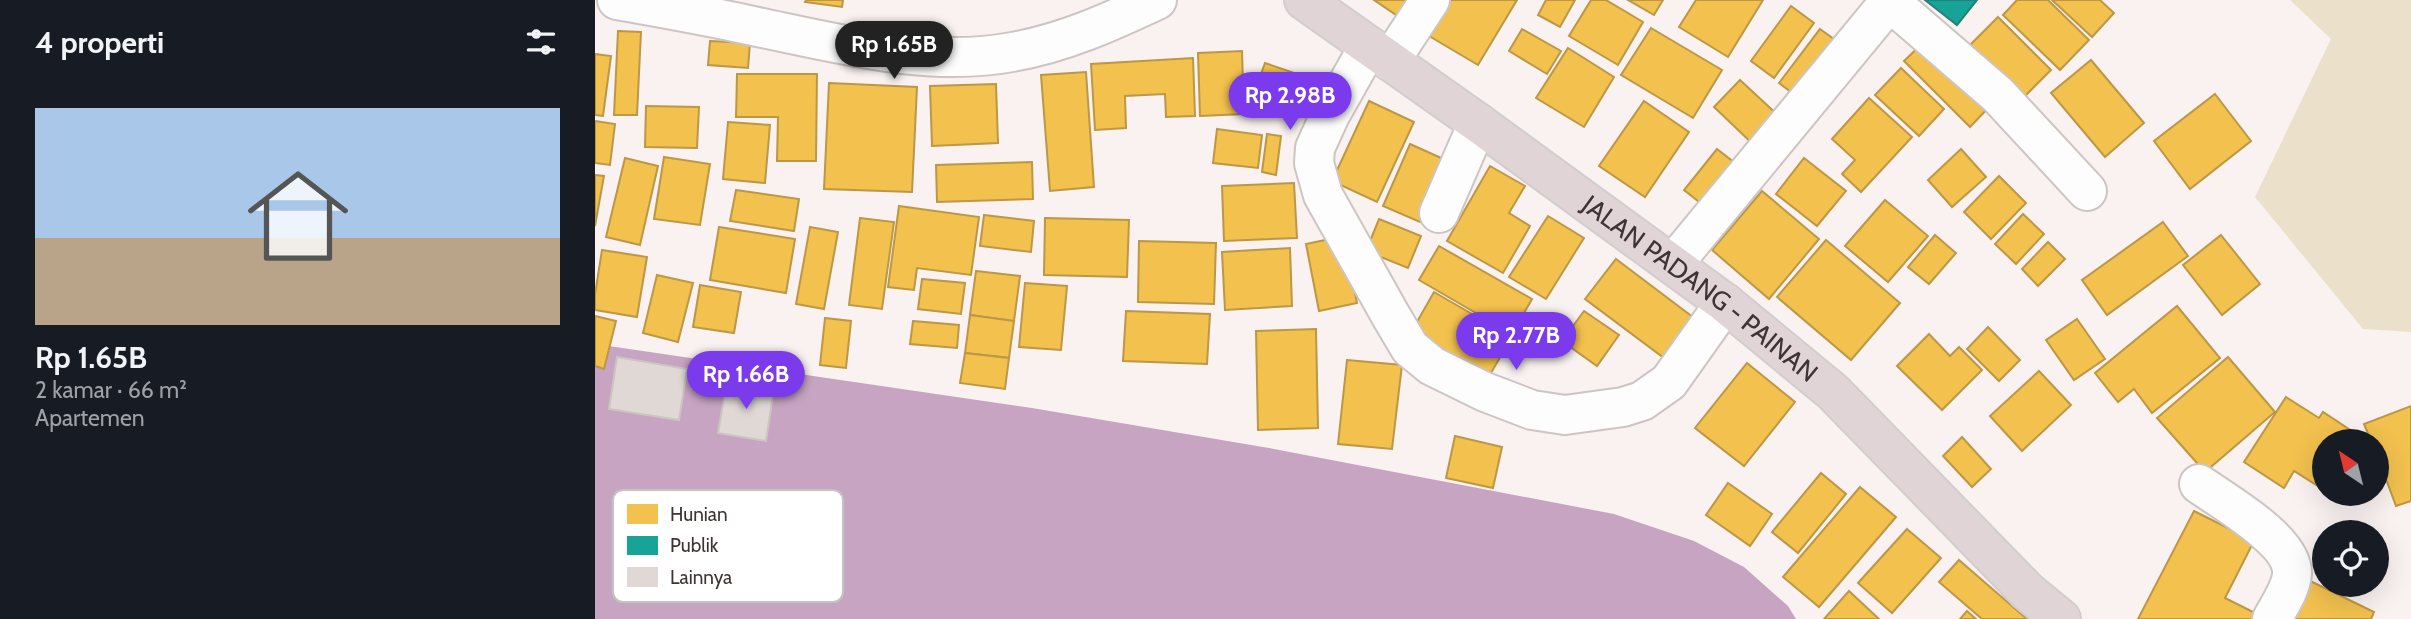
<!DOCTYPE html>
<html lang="id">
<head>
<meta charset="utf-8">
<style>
  body { margin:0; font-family:Cabin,sans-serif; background:#20242c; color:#f1f3f6; height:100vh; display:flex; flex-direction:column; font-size:26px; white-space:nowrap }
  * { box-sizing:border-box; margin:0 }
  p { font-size:23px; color:#9ea1a6 }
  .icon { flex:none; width:38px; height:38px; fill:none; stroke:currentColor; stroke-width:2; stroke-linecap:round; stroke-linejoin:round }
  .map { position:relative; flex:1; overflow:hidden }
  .panel { display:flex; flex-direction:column; background:#171b24; width:595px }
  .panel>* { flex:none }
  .needle { width:46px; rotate:325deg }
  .tools { position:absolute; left:1717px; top:429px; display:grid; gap:14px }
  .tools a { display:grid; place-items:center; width:77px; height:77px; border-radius:50%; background:#171b24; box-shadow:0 7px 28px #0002; font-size:35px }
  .price { position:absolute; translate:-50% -60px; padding:0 16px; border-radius:24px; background:#7c3aed; color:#fff; font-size:23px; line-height:46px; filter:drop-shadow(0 2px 4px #0008) }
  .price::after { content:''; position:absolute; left:50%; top:42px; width:21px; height:16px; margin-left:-10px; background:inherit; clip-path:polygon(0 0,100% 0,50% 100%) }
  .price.current { background:#222; color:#fff }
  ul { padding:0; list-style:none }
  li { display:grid; align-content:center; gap:14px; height:371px; padding:0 35px }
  li span { display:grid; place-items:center; height:217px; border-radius:0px; color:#555 }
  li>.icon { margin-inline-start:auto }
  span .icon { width:126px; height:126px; fill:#fffc; stroke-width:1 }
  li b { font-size:30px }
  h2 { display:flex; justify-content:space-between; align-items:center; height:84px; padding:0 35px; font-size:30px }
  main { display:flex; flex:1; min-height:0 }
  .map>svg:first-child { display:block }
</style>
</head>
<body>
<main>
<section class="panel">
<h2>4 properti<svg class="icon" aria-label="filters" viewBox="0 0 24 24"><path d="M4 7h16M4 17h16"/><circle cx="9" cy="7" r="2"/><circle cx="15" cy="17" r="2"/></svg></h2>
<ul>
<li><span style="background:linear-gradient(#a9c7e8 60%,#b9a48a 0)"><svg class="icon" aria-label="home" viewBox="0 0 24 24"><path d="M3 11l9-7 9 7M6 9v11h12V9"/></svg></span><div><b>Rp 1.65B</b><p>2 kamar · 66 m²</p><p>Apartemen</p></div></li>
</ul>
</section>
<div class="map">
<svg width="1816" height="619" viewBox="0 0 1816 619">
  <rect width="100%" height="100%" fill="#f9f2f0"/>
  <path fill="#ebe1cb" d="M 1695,0 L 1816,0 L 1816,332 L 1768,329 L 1660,197 L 1736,39 Z"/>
  <path fill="#c7a4c2" d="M 0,344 L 437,408 L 674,448 L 1019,514 L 1099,541 L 1149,567 L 1193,606 L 1201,619 L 0,619 Z"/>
  <g fill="#f2c14e" stroke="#bc9746" stroke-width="2">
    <path d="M 211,0 L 248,0 L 247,7 L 210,2 Z"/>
    <path d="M 779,0 L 824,0 L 810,21 Z"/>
    <path d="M 848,0 L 922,0 L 883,65 L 829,33 Z"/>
    <path d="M 951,0 L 980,0 L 965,27 L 943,15 Z"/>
    <path d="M 996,0 L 1011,0 L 1048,22 L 1023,65 L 974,36 Z"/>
    <path d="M 1033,0 L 1068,0 L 1059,15 Z"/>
    <path d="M 1101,0 L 1168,0 L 1133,57 L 1084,27 Z"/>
    <path d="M 1422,0 L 1453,0 L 1494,40 L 1465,70 L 1408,15 Z"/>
    <path d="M 1457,0 L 1505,0 L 1519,13 L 1497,37 Z"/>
    <path d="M 1196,6 L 1219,23 L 1179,78 L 1156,61 Z"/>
    <path d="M 1403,17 L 1456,70 L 1424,102 L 1371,49 Z"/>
    <path d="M 1056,28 L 1127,70 L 1098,118 L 1026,75 Z"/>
    <path d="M 927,29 L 966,51 L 952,74 L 914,51 Z"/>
    <path d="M 1225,29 L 1250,47 L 1209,102 L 1184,83 Z"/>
    <path d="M 23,31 L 46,32 L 42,115 L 19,115 Z"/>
    <path d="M 1333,38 L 1397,104 L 1375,127 L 1309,61 Z"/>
    <path d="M 115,41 L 155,43 L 153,68 L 113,65 Z"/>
    <path d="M 973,48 L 1019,77 L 989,127 L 941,98 Z"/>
    <path d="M 647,51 L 649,114 L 605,116 L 603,53 Z"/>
    <path d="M 0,54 L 16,56 L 8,116 L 0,115 Z"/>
    <path d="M 598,58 L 600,116 L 571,117 L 570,94 L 530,96 L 531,128 L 500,130 L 496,64 Z"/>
    <path d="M 1496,60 L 1549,123 L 1510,157 L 1456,93 Z"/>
    <path d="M 670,63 L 720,80 L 709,111 L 659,93 Z"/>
    <path d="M 1306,68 L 1349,109 L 1324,136 L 1280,95 Z"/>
    <path d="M 491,72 L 499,187 L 455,191 L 446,75 Z"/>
    <path d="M 142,74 L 222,74 L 221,161 L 182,161 L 183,117 L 141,117 Z"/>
    <path d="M 1145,80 L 1188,120 L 1162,148 L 1119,107 Z"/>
    <path d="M 234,83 L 322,87 L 317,192 L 229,189 Z"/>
    <path d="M 401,84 L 403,143 L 337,146 L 335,86 Z"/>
    <path d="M 1620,94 L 1656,141 L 1595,189 L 1559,141 Z"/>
    <path d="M 1274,98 L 1317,137 L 1266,192 L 1247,174 L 1260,160 L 1237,139 Z"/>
    <path d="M 774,101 L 819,122 L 782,202 L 737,181 Z"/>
    <path d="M 1049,101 L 1094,132 L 1050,197 L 1004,166 Z"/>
    <path d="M 51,106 L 104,107 L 102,148 L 50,147 Z"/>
    <path d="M 0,121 L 20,124 L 15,165 L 0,163 Z"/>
    <path d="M 133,122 L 175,125 L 170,183 L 128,179 Z"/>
    <path d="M 622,129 L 667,135 L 663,168 L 618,163 Z"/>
    <path d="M 672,134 L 686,136 L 681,175 L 667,172 Z"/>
    <path d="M 815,144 L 853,161 L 825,222 L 788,206 Z"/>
    <path d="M 1122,149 L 1149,170 L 1117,212 L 1089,190 Z"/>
    <path d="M 1366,149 L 1391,177 L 1357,207 L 1333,180 Z"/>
    <path d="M 69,157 L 115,164 L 105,225 L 59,219 Z"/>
    <path d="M 30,158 L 63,166 L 45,245 L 11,237 Z"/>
    <path d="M 1209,158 L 1251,191 L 1222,226 L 1181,194 Z"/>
    <path d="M 437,162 L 438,199 L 342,202 L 341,165 Z"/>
    <path d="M 895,166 L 930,186 L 914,213 L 935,226 L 908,273 L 852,241 Z"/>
    <path d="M 0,175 L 9,176 L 0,226 Z"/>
    <path d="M 1404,176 L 1431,203 L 1396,239 L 1369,212 Z"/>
    <path d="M 699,183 L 702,238 L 629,241 L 627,186 Z"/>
    <path d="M 141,190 L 204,199 L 199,231 L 135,221 Z"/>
    <path d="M 1167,191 L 1224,239 L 1174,299 L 1117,250 Z"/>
    <path d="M 1290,200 L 1333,236 L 1293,282 L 1250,246 Z"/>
    <path d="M 304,206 L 384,217 L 376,275 L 322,268 L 319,290 L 293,287 Z"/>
    <path d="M 1428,214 L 1449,234 L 1421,264 L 1400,244 Z"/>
    <path d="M 389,215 L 439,221 L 436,252 L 385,246 Z"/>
    <path d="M 953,216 L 989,238 L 951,299 L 914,277 Z"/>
    <path d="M 265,218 L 299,222 L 287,309 L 254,305 Z"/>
    <path d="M 450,218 L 534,220 L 532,277 L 449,275 Z"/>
    <path d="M 784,219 L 826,236 L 813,268 L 771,251 Z"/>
    <path d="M 1568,222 L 1593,256 L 1512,315 L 1487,280 Z"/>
    <path d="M 124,227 L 200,239 L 191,293 L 115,280 Z"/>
    <path d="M 215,227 L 243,232 L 229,309 L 201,304 Z"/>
    <path d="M 1340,235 L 1361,253 L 1334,284 L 1313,267 Z"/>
    <path d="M 1626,235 L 1665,284 L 1627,315 L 1588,265 Z"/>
    <path d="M 749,236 L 762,303 L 724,311 L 711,244 Z"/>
    <path d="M 1231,240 L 1305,303 L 1256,360 L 1182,297 Z"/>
    <path d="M 544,241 L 621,243 L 619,304 L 543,302 Z"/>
    <path d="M 1453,242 L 1470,259 L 1443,286 L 1427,269 Z"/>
    <path d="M 844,246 L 937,299 L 917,334 L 824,280 Z"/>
    <path d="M 695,248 L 697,306 L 630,310 L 627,252 Z"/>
    <path d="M 7,250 L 52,257 L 42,317 L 0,310 L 0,294 Z"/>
    <path d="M 1021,259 L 1107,324 L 1077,364 L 990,299 Z"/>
    <path d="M 381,271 L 425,276 L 419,321 L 375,315 Z"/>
    <path d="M 62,275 L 98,283 L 83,342 L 48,333 Z"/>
    <path d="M 327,279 L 370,283 L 366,314 L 323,309 Z"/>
    <path d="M 430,283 L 472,286 L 466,350 L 424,347 Z"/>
    <path d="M 105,285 L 146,292 L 139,333 L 98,327 Z"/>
    <path d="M 839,292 L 917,337 L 893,378 L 815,334 Z"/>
    <path d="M 1582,306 L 1625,358 L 1557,413 L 1539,389 L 1523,402 L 1500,373 Z"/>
    <path d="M 531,311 L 615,314 L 612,364 L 528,361 Z"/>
    <path d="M 989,311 L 1024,335 L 1002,366 L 967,341 Z"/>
    <path d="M 375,315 L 419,321 L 414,358 L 370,353 Z"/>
    <path d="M 0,316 L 21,321 L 9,369 L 0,366 Z"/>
    <path d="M 230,318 L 256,321 L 251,368 L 225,365 Z"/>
    <path d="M 1482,319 L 1510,359 L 1479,380 L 1451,340 Z"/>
    <path d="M 318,321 L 364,325 L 362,348 L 315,344 Z"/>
    <path d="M 1393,327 L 1425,360 L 1404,381 L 1372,349 Z"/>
    <path d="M 721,329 L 723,428 L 663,430 L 661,331 Z"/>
    <path d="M 1334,334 L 1355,356 L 1364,347 L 1387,370 L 1347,410 L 1302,366 Z"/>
    <path d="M 370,353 L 414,358 L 410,389 L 365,383 Z"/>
    <path d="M 1633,357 L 1680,412 L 1610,472 L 1562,418 Z"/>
    <path d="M 752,360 L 807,365 L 797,449 L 743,444 Z"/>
    <path d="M 1152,363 L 1200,402 L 1149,466 L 1100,428 Z"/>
    <path d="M 1444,371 L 1476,405 L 1427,451 L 1395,416 Z"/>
    <path d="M 1691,397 L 1724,418 L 1728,412 L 1766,437 L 1764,441 L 1729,441 L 1729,490 L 1699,471 L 1689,488 L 1649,462 Z"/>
    <path d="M 1816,406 L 1816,501 L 1801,506 L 1782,455 L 1782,441 L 1776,441 L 1769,424 Z"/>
    <path d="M 860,436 L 907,447 L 898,488 L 851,478 Z"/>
    <path d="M 1367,437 L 1396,469 L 1377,487 L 1348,456 Z"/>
    <path d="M 1226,473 L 1251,494 L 1203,553 L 1177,532 Z"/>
    <path d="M 1133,483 L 1177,514 L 1155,546 L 1111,515 Z"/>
    <path d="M 1265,487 L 1301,517 L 1224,607 L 1188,577 Z"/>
    <path d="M 1599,511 L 1659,541 L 1630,598 L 1666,616 L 1664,619 L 1543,619 Z"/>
    <path d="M 1312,529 L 1346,558 L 1297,613 L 1263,583 Z"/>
    <path d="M 1364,560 L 1432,619 L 1387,619 L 1344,582 Z"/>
    <path d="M 1707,577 L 1779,612 L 1776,619 L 1687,619 Z"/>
    <path d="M 1254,591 L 1284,619 L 1229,619 Z"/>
    <path d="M 1372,611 L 1381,619 L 1365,619 Z"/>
  </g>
  <path fill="#17a398" stroke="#22827a" stroke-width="2" d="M 1330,0 L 1382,0 L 1362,25 Z"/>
  <g fill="#dfd8d5" stroke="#cbc5c1" stroke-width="2">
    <path d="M 22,357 L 92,369 L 84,420 L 14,409 Z"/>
    <path d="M 132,380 L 179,388 L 171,441 L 123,433 Z"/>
  </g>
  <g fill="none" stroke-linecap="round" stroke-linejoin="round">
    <defs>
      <g id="minor">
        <path d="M 22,0 C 68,8 113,16 158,26 C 240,43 334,68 417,52 C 469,43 515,22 562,0"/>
        <path d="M 1293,0 L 1403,95 L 1492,191"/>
        <path d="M 774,46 L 735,115 L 720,148 L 719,163 L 728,195 L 796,316 L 815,348 L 837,366 L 890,392 L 937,410 L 970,415 L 1028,407 L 1047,401 L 1074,382 L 1130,303"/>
        <path d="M 795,61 L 835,0"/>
        <path d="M 844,213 L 883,123"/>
        <path d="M 1078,264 L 1295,1"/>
        <path d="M 1604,484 C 1628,501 1699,541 1697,574 C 1696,589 1684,606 1677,619"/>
      </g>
      <g id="highway">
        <path id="s1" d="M 709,0 L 883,123 L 1130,303 L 1238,392 L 1432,591 L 1466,619"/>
      </g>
    </defs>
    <use href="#minor" stroke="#ccc5c3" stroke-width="42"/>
    <use href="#highway" stroke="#d2cecd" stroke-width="42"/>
    <use href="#minor" stroke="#fefdfd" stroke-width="38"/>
    <use href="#highway" stroke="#e0d4d7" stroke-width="38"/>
  </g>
  <g text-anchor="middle" stroke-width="7" stroke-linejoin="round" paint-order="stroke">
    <g font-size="26" fill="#3d3433" stroke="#fff">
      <text dy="9" stroke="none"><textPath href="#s1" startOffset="490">JALAN PADANG - PAINAN</textPath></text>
    </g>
  </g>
  <rect x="18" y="490" width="230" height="112" rx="10" fill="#fff" stroke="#c5c2c2" stroke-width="2"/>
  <rect x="32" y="504" width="31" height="20" fill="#f2c14e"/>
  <rect x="32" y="536" width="31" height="19" fill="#17a398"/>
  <rect x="32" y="567" width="31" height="20" fill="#dfd8d5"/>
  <g font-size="19" fill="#3d3433">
    <text x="75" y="521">Hunian</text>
    <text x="75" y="552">Publik</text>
    <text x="75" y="584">Lainnya</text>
  </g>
</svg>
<div class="tools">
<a><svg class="needle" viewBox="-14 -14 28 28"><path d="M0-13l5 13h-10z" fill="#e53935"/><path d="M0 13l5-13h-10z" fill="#9ea1a6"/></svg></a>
<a><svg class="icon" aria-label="locate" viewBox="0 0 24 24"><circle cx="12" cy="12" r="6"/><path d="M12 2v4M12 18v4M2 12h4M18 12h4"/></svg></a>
</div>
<b class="price current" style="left:299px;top:81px">Rp 1.65B</b>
<b class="price" style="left:695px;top:132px">Rp 2.98B</b>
<b class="price" style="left:921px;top:372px">Rp 2.77B</b>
<b class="price" style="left:151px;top:411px">Rp 1.66B</b>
</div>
</main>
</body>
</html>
